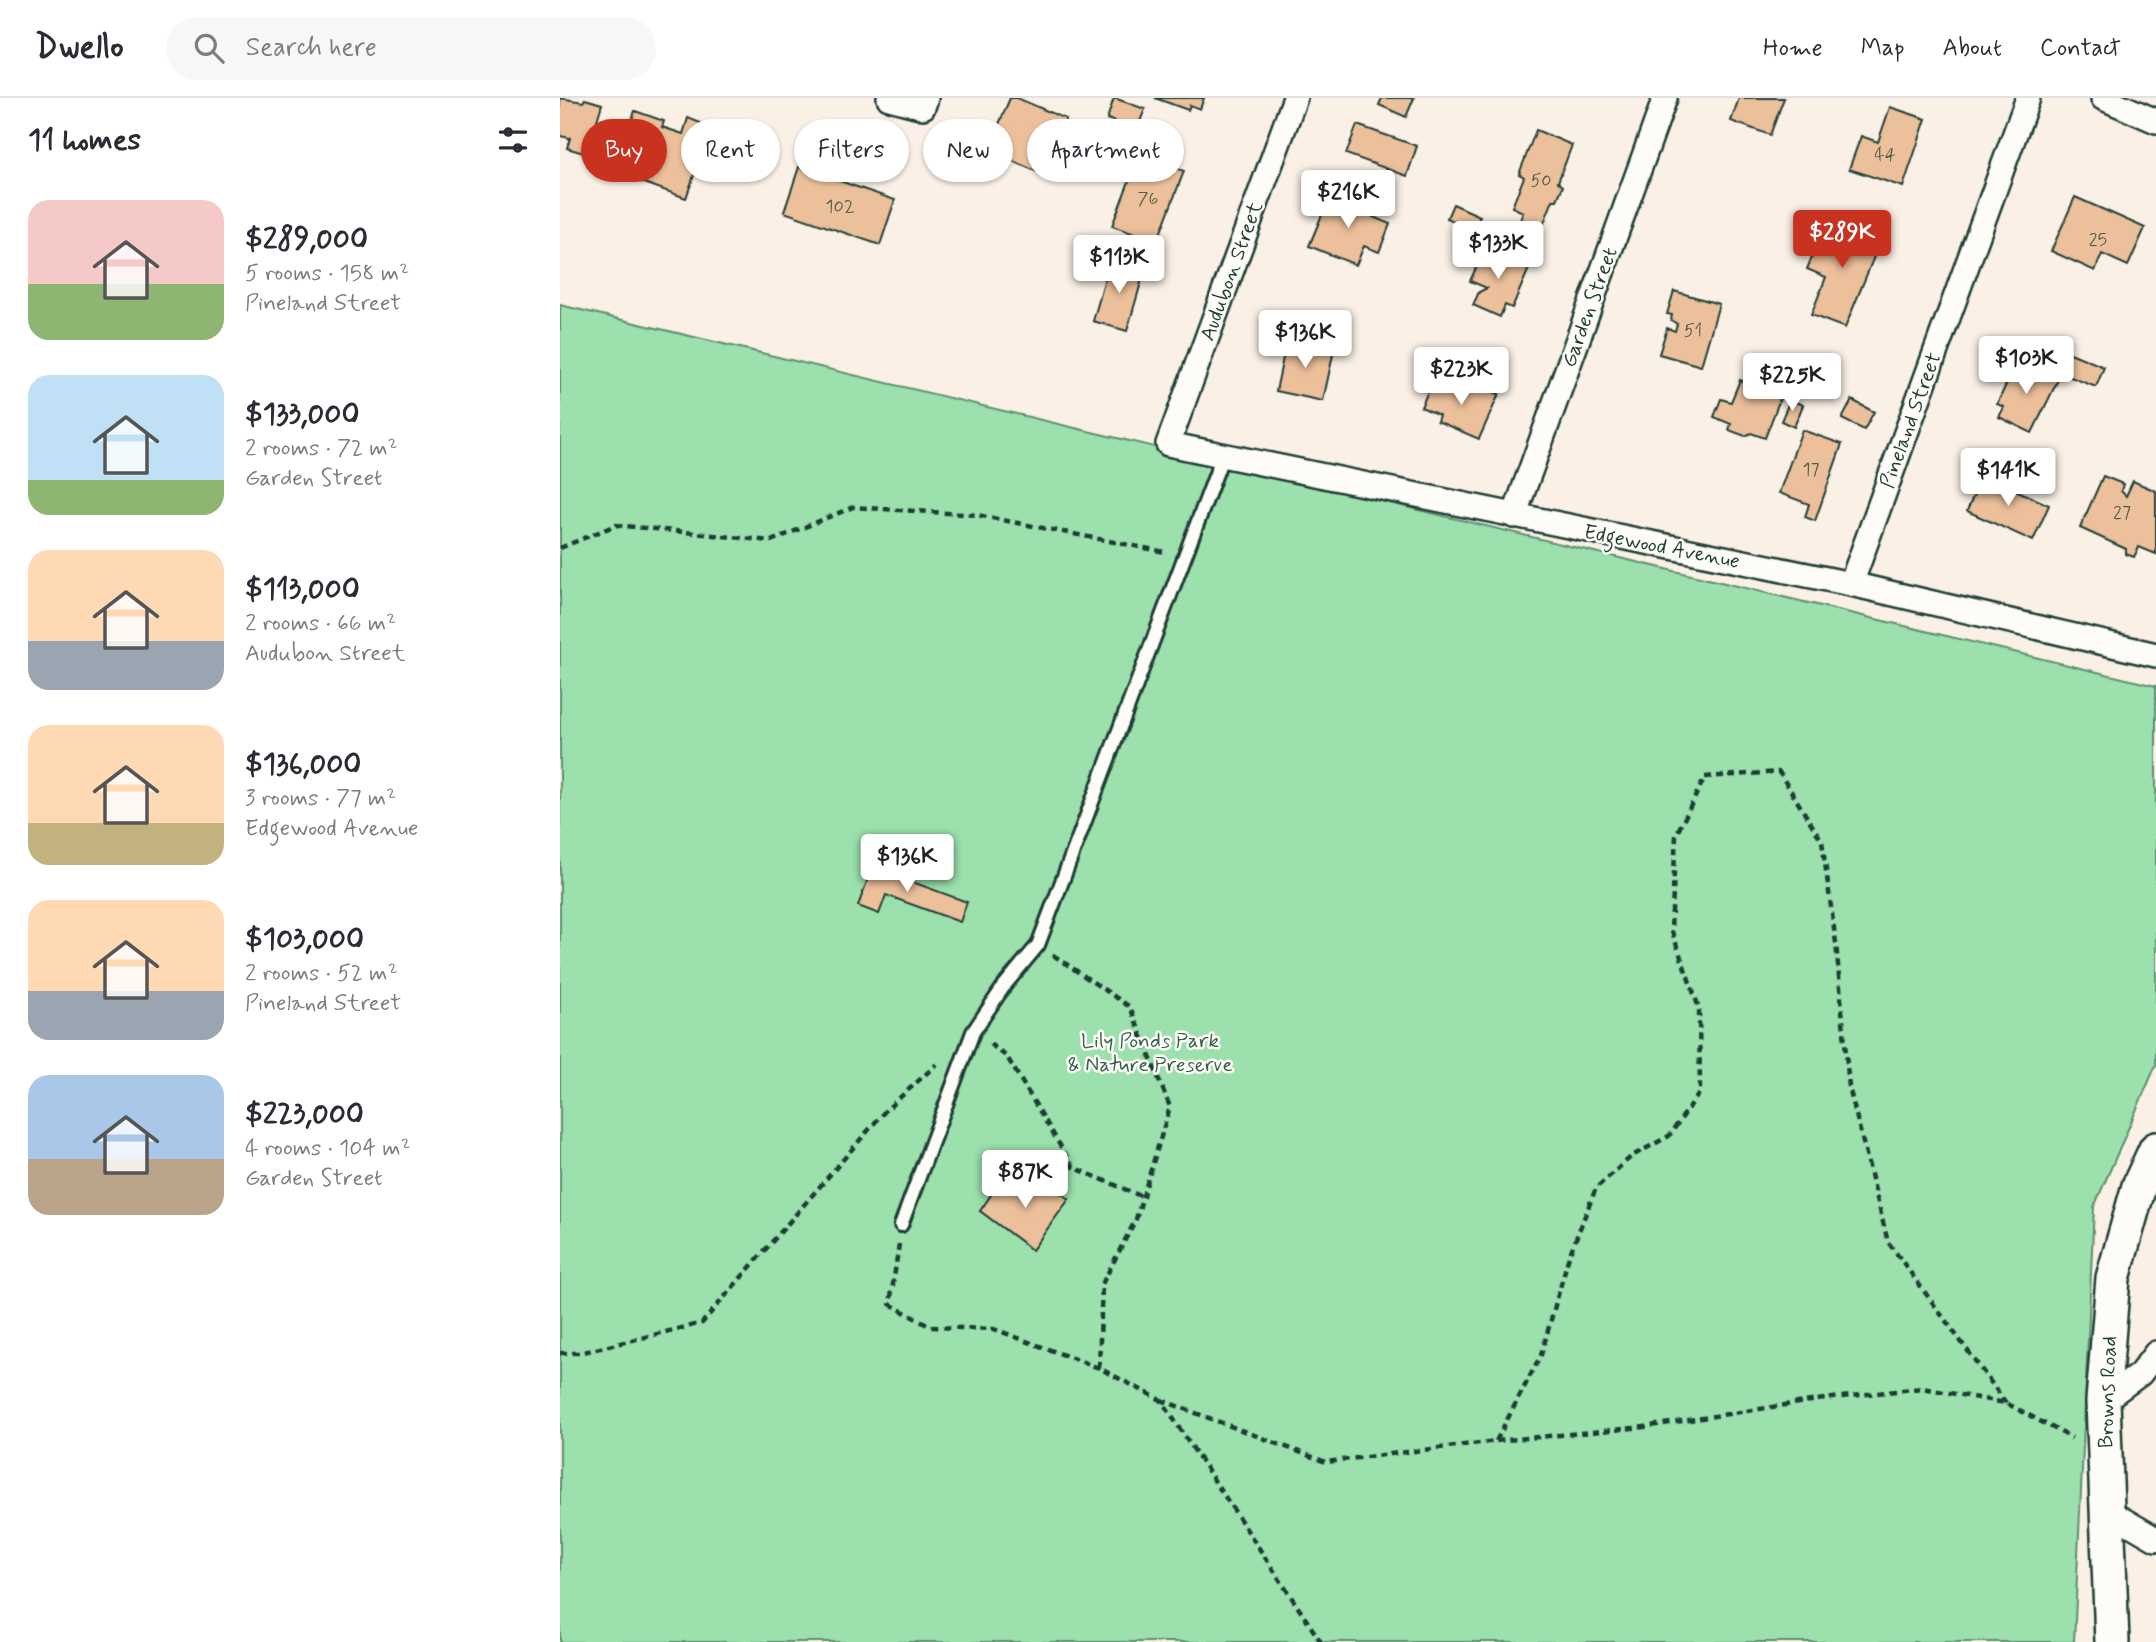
<!DOCTYPE html>
<html lang="en">
<head>
<meta charset="utf-8">
<style>
  body { margin:0; font-family:Mynerve,sans-serif; background:#f7f7f7; color:#2b2b33; height:100vh; display:flex; flex-direction:column; font-size:26px; white-space:nowrap }
  * { box-sizing:border-box; margin:0 }
  p { font-size:23px; color:#7c7c81 }
  .icon { flex:none; width:38px; height:38px; fill:none; stroke:currentColor; stroke-width:2; stroke-linecap:round; stroke-linejoin:round }
  .map { position:relative; flex:1; overflow:hidden }
  .side { display:flex; flex-direction:column; background:#fff; width:560px }
  .side>* { flex:none }
  .guide { position:absolute; left:21px; top:21px; width:665px; height:63px; display:flex; gap:14px }
  .price { position:absolute; translate:-50% -60px; padding:0 16px; border-radius:7px; background:#fff; color:#222; font-size:23px; line-height:46px; filter:drop-shadow(0 2px 4px #0008) }
  .price::after { content:''; position:absolute; left:50%; top:42px; width:21px; height:16px; margin-left:-10px; background:inherit; clip-path:polygon(0 0,100% 0,50% 100%) }
  .price.on { background:#c8321e; color:#fff }
  ul { padding:0; list-style:none }
  li { display:flex; align-items:center; gap:21px; height:175px; padding:0 28px }
  li span { display:grid; place-items:center; flex:none; width:196px; height:140px; border-radius:21px; color:#555 }
  li>.icon { margin-inline-start:auto }
  span .icon { width:84px; height:84px; fill:#fffc; stroke-width:1 }
  li b { font-size:30px }
  h2 { display:flex; justify-content:space-between; align-items:center; height:84px; padding:0 28px; font-size:30px }
  .chip { padding:0 24px; border-radius:32px; background:#fff; box-shadow:0 2px 5px #0004; font-size:24px; line-height:63px }
  .chip.on { background:#c8321e; color:#fff }
  header { display:flex; align-items:center; gap:42px; box-sizing:border-box; height:98px; padding:0 35px; background:#fff; border-bottom:2px solid #e1e1e2 }
  header strong { font-size:33px }
  nav { display:flex; gap:38px; margin-inline-start:auto; font-size:24px }
  .search { width:490px; height:63px; background:#f7f7f7; display:flex; align-items:center; gap:18px; box-sizing:border-box; padding:0 24px; border-radius:38px; color:#7c7c81; font-size:26px }
  main { display:flex; flex:1; min-height:0 }
  .map>svg:first-child { display:block }
</style>
</head>
<body>
<header>
<strong>Dwello</strong>
<div class="search"><svg class="icon" aria-label="search" viewBox="0 0 24 24"><circle cx="10" cy="10" r="6"/><path d="M15 15l6 6"/></svg>Search here</div>
<nav><a>Home</a><a>Map</a><a>About</a><a>Contact</a></nav>
</header>
<main>
<section class="side">
<h2>11 homes<svg class="icon" aria-label="filters" viewBox="0 0 24 24"><path d="M4 7h16M4 17h16"/><circle cx="9" cy="7" r="2"/><circle cx="15" cy="17" r="2"/></svg></h2>
<ul>
<li><span style="background:linear-gradient(#f6c9c9 60%,#8fb573 0)"><svg class="icon" aria-label="home" viewBox="0 0 24 24"><path d="M3 11l9-7 9 7M6 9v11h12V9"/></svg></span><div><b>$289,000</b><p>5 rooms · 158 m²</p><p>Pineland Street</p></div></li>
<li><span style="background:linear-gradient(#bfe0f5 75%,#8fb573 0)"><svg class="icon" aria-label="home" viewBox="0 0 24 24"><path d="M3 11l9-7 9 7M6 9v11h12V9"/></svg></span><div><b>$133,000</b><p>2 rooms · 72 m²</p><p>Garden Street</p></div></li>
<li><span style="background:linear-gradient(#ffd9b3 65%,#9aa5b1 0)"><svg class="icon" aria-label="home" viewBox="0 0 24 24"><path d="M3 11l9-7 9 7M6 9v11h12V9"/></svg></span><div><b>$113,000</b><p>2 rooms · 66 m²</p><p>Audubon Street</p></div></li>
<li><span style="background:linear-gradient(#ffd9b3 70%,#c2b280 0)"><svg class="icon" aria-label="home" viewBox="0 0 24 24"><path d="M3 11l9-7 9 7M6 9v11h12V9"/></svg></span><div><b>$136,000</b><p>3 rooms · 77 m²</p><p>Edgewood Avenue</p></div></li>
<li><span style="background:linear-gradient(#ffd9b3 65%,#9aa5b1 0)"><svg class="icon" aria-label="home" viewBox="0 0 24 24"><path d="M3 11l9-7 9 7M6 9v11h12V9"/></svg></span><div><b>$103,000</b><p>2 rooms · 52 m²</p><p>Pineland Street</p></div></li>
<li><span style="background:linear-gradient(#a9c7e8 60%,#b9a48a 0)"><svg class="icon" aria-label="home" viewBox="0 0 24 24"><path d="M3 11l9-7 9 7M6 9v11h12V9"/></svg></span><div><b>$223,000</b><p>4 rooms · 104 m²</p><p>Garden Street</p></div></li>
</ul>
</section>
<div class="map">
<svg width="1596" height="1544" viewBox="0 0 1596 1544">
  <rect width="100%" height="100%" fill="#faf0e5"/>
  <filter id="ink" filterUnits="userSpaceOnUse"><feTurbulence type="fractalNoise" baseFrequency=".0143" numOctaves="2"/><feDisplacementMap in="SourceGraphic" scale="14" xChannelSelector="R" yChannelSelector="G"/><feConvolveMatrix kernelMatrix="1 2 1 2 8 2 1 2 1" color-interpolation-filters="sRGB"/></filter>
  <g filter="url(#ink)">
    <path fill="#9be0ad" stroke="#5d8e70" stroke-width="2" d="M 0,207 L 1596,588 L 1596,967 L 1534,1109 L 1514,1544 L 0,1544 Z"/>
    <g fill="#ecc09b" stroke="#1f3d34" stroke-width="2">
      <path d="M 0,0 L 23,4 L 25,1 L 42,6 L 27,56 L 7,50 L 10,40 L 0,38 Z"/>
      <path d="M 450,0 L 457,0 L 506,21 L 482,76 L 428,52 Z"/>
      <path d="M 554,0 L 585,11 L 577,31 L 547,21 Z"/>
      <path d="M 595,0 L 644,0 L 640,11 L 630,7 L 628,12 Z"/>
      <path d="M 822,0 L 854,0 L 846,19 L 819,7 Z"/>
      <path d="M 1179,0 L 1224,0 L 1210,37 L 1171,23 Z"/>
      <path d="M 1330,9 L 1366,21 L 1343,89 L 1289,71 L 1301,38 L 1318,44 Z"/>
      <path d="M 75,13 L 104,23 L 102,29 L 123,36 L 128,20 L 151,29 L 126,100 L 53,74 Z"/>
      <path d="M 797,27 L 857,48 L 847,78 L 786,56 Z"/>
      <path d="M 976,32 L 1012,47 L 998,84 L 1003,88 L 997,102 L 993,102 L 980,135 L 959,125 L 963,114 L 952,109 L 964,79 L 959,76 Z"/>
      <path d="M 579,57 L 624,73 L 597,144 L 552,128 Z"/>
      <path d="M 239,69 L 335,102 L 320,147 L 224,114 Z"/>
      <path d="M 771,95 L 815,113 L 813,119 L 830,126 L 819,154 L 804,148 L 796,167 L 749,148 Z"/>
      <path d="M 1515,99 L 1585,130 L 1568,168 L 1542,156 L 1535,173 L 1491,153 Z"/>
      <path d="M 893,106 L 920,118 L 914,132 L 887,120 Z"/>
      <path d="M 1282,123 L 1322,139 L 1285,230 L 1251,217 L 1266,179 L 1247,171 L 1265,128 L 1278,133 Z"/>
      <path d="M 926,148 L 970,168 L 952,210 L 945,207 L 940,219 L 913,207 L 919,194 L 927,190 L 910,183 Z"/>
      <path d="M 551,160 L 585,171 L 567,233 L 533,223 Z"/>
      <path d="M 1114,193 L 1159,206 L 1141,268 L 1099,256 L 1107,230 L 1115,233 L 1117,226 L 1111,222 L 1112,217 L 1107,216 Z"/>
      <path d="M 727,241 L 774,252 L 763,303 L 716,293 Z"/>
      <path d="M 1503,252 L 1544,269 L 1536,289 L 1495,273 Z"/>
      <path d="M 1457,263 L 1498,282 L 1472,335 L 1439,319 L 1444,309 L 1437,306 Z"/>
      <path d="M 873,282 L 902,295 L 907,283 L 939,296 L 919,341 L 877,323 L 879,317 L 861,309 Z"/>
      <path d="M 1180,282 L 1221,298 L 1205,340 L 1191,335 L 1185,338 L 1169,332 L 1171,326 L 1154,319 L 1161,301 L 1171,304 Z"/>
      <path d="M 1230,302 L 1243,307 L 1234,329 L 1221,323 Z"/>
      <path d="M 1292,302 L 1314,314 L 1304,332 L 1282,321 Z"/>
      <path d="M 1242,332 L 1282,346 L 1255,423 L 1245,419 L 1249,406 L 1219,395 Z"/>
      <path d="M 1422,377 L 1489,407 L 1473,443 L 1407,413 Z"/>
      <path d="M 1543,378 L 1563,386 L 1561,393 L 1566,398 L 1573,383 L 1596,393 L 1596,456 L 1579,449 L 1574,459 L 1566,456 L 1566,451 L 1520,430 Z"/>
      <path d="M 315,762 L 339,771 L 336,778 L 407,804 L 400,824 L 326,797 L 319,816 L 298,808 Z"/>
      <path d="M 476,1077 L 509,1101 L 472,1152 L 420,1113 L 442,1081 L 462,1096 Z"/>
    </g>
    <g fill="none" stroke-linecap="round" stroke-linejoin="round">
      <defs>
        <path id="lane" d="M 341,1127 L 413,934 L 444,888 L 478,847 L 663,357"/>
        <g id="street">
          <path d="M 329,0 L 363,9 L 366,0"/>
          <path d="M 735,0 L 608,346 L 1291,486 L 1596,557"/>
          <path d="M 1543,0 L 1596,23"/>
          <path d="M 954,418 L 1105,0"/>
          <path d="M 1291,486 L 1468,0"/>
          <path d="M 1543,1303 L 1580,1276 L 1596,1255"/>
          <path d="M 1546,1412 L 1596,1441"/>
        </g>
        <path id="secondary" d="M 1552,1544 L 1543,1303 L 1553,1180 L 1579,1088 L 1596,1051"/>
      </defs>
      <use href="#lane" stroke="#1f3d34" stroke-width="18"/>
      <use href="#street" stroke="#1f3d34" stroke-width="28"/>
      <use href="#secondary" stroke="#1f3d34" stroke-width="38"/>
      <g stroke="#1f3d34" stroke-width="4.5" stroke-dasharray="7 5" stroke-linecap="butt">
        <path d="M 0,450 L 56,427 L 211,443 L 293,409 L 417,417 L 605,454"/>
        <path d="M 493,857 L 570,909 L 610,1009 L 576,1121 L 542,1186 L 539,1270"/>
        <path d="M 430,946 L 447,959 L 513,1069 L 583,1099"/>
        <path d="M 339,1146 L 330,1206 L 371,1229 L 434,1231 L 539,1270 L 601,1302 L 761,1544"/>
        <path d="M 0,1255 L 20,1255 L 142,1225 L 325,1013 L 377,966"/>
        <path d="M 601,1302 L 766,1364 L 936,1343 L 1084,1329 L 1264,1301 L 1362,1290 L 1446,1305 L 1512,1340"/>
        <path d="M 936,1343 L 981,1257 L 1009,1158 L 1036,1090 L 1072,1058 L 1109,1038 L 1140,994 L 1139,910 L 1111,831 L 1116,737 L 1145,679 L 1219,674 L 1262,743 L 1276,845 L 1289,989 L 1328,1144 L 1446,1305"/>
      </g>
      <use href="#lane" stroke="#fdfcf7" stroke-width="12"/>
      <use href="#street" stroke="#fdfcf7" stroke-width="23"/>
      <use href="#secondary" stroke="#fdfcf7" stroke-width="33"/>
    </g>
  </g>
  <g text-anchor="middle" stroke-width="5" stroke-linejoin="round" paint-order="stroke">
    <g font-size="18" fill="#525e4e">
      <text x="1325" y="62">44</text>
      <text x="981" y="88">50</text>
      <text x="588" y="106">76</text>
      <text x="280" y="114">102</text>
      <text x="1538" y="147">25</text>
      <text x="1133" y="238">51</text>
      <text x="1251" y="377">17</text>
      <text x="1562" y="420">27</text>
    </g>
    <g font-size="21" fill="#1f3d34" stroke="#fdfcf7">
      <text transform="translate(671 173) rotate(-70)" y="7">Audubon Street</text>
      <text transform="translate(1029 209) rotate(-70)" y="7">Garden Street</text>
      <text transform="translate(1350 322) rotate(-70)" y="7">Pineland Street</text>
      <text transform="translate(1102 448) rotate(11)" y="7">Edgewood Avenue</text>
      <text transform="translate(1547 1294) rotate(-88)" y="7">Browns Road</text>
    </g>
    <g font-size="21" fill="#385e4c" stroke="#fdfcf7">
      <text x="590" y="949">Lily Ponds Park<tspan x="590" dy="24">&amp; Nature Preserve</tspan></text>
    </g>
  </g>
</svg>
<b class="price" style="left:788px;top:132px">$216K</b>
<b class="price on" style="left:1282px;top:172px">$289K</b>
<b class="price" style="left:938px;top:183px">$133K</b>
<b class="price" style="left:559px;top:197px">$113K</b>
<b class="price" style="left:745px;top:272px">$136K</b>
<b class="price" style="left:1466px;top:298px">$103K</b>
<b class="price" style="left:901px;top:309px">$223K</b>
<b class="price" style="left:1232px;top:315px">$225K</b>
<b class="price" style="left:1448px;top:410px">$141K</b>
<b class="price" style="left:347px;top:796px">$136K</b>
<b class="price" style="left:465px;top:1112px">$87K</b>
<div class="guide">
<a class="chip on">Buy</a>
<a class="chip">Rent</a>
<a class="chip">Filters</a>
<a class="chip">New</a>
<a class="chip">Apartment</a>
</div>
</div>
</main>
</body>
</html>
